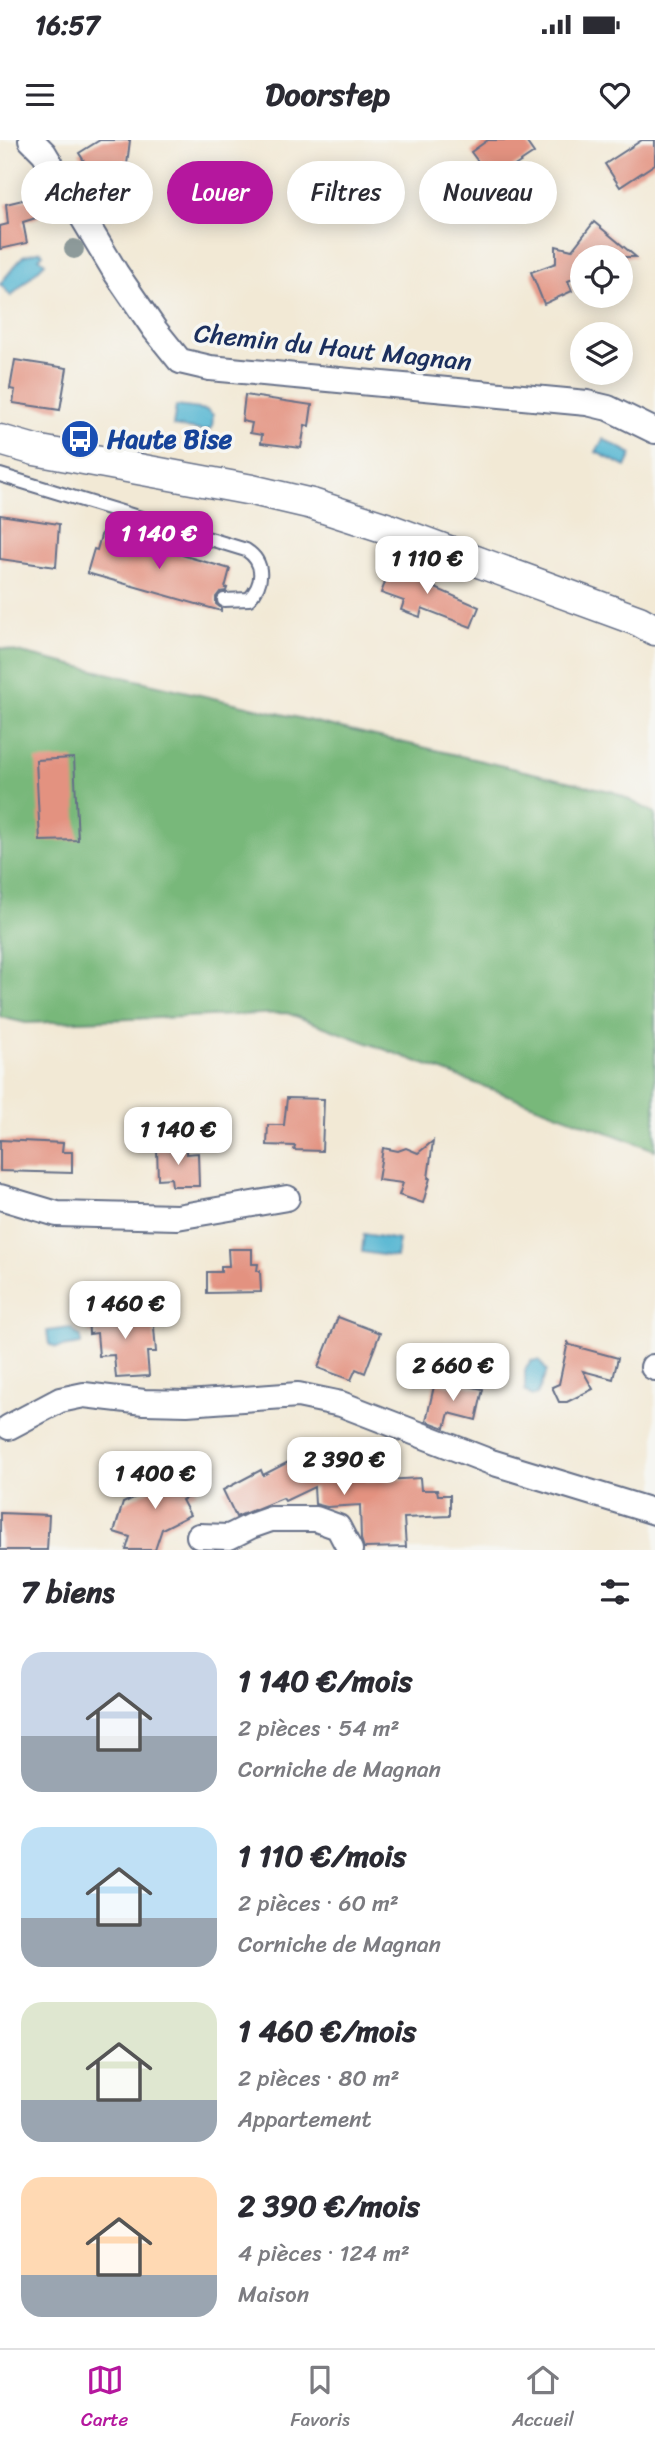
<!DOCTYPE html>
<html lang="fr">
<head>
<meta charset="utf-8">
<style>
  body { margin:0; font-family:Sriracha,sans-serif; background:#f7f7f7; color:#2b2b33; height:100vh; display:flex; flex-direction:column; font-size:26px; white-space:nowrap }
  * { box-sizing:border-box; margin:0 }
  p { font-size:23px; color:#7c7c81 }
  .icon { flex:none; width:38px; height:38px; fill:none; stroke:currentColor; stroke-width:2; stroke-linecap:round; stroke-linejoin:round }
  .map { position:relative; height:1410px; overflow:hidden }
  .panel { display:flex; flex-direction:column; background:#fff; flex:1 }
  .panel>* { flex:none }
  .guide { position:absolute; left:21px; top:21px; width:614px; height:63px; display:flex; gap:14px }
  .tools { position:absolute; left:570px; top:105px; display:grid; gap:14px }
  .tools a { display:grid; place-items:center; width:63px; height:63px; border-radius:50%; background:#fff; box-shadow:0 4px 18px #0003; font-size:35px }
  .price { position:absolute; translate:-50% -60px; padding:0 16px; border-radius:14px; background:#fff; color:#222; font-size:23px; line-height:46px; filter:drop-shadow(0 2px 4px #0008) }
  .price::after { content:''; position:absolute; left:50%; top:42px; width:21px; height:16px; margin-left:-10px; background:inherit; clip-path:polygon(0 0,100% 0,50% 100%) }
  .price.on { background:#b5179e; color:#fff }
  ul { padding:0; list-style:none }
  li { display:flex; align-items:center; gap:21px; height:175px; padding:0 21px }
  li span { display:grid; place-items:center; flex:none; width:196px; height:140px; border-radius:21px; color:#555 }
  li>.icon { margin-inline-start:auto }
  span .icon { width:84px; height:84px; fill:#fffc; stroke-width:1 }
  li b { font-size:30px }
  h2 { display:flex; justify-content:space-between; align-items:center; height:84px; padding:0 21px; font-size:30px }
  .chip { padding:0 24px; border-radius:32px; background:#fff; box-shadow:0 4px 18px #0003; font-size:24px; line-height:63px }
  .chip.on { background:#b5179e; color:#fff }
  .status { display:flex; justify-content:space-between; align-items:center; height:49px; padding:0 35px; background:#fff; direction:ltr }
  .status svg { height:19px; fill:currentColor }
  header { display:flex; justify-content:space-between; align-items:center; height:91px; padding:0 21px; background:#fff; font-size:32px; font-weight:700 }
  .dock { display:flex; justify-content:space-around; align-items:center; height:98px; border-top:2px solid #e1e1e2; background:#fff; font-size:19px; color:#7c7c81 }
  .dock a { display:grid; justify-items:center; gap:4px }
  .dock .on { color:#b5179e }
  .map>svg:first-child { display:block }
</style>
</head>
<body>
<div class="status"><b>16:57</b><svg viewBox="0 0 49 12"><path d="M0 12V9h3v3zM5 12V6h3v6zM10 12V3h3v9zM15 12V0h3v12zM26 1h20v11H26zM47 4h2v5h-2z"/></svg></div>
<header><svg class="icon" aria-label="menu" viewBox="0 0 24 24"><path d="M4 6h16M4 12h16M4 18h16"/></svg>Doorstep<svg class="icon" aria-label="heart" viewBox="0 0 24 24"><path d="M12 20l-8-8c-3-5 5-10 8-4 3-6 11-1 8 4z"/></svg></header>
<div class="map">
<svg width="655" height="1410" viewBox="0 0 655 1410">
  <rect width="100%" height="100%" fill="#f6f6f2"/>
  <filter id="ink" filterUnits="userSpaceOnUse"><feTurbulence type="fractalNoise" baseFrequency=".0143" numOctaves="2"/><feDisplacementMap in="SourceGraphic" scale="14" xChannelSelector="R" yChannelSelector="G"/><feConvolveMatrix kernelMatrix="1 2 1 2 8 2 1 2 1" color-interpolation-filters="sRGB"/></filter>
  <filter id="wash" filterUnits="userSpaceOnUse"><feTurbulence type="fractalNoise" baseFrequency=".00686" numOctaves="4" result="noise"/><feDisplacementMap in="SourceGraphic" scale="28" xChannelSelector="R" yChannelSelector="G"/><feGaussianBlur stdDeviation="1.57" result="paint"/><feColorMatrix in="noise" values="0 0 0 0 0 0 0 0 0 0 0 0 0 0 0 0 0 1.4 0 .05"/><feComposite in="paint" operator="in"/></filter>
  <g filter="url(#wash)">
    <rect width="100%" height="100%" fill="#f2e9d5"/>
    <path fill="#78b87a" stroke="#4a746c" stroke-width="2" d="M 0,508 L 614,652 L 655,673 L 655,1010 L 287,873 L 26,883 L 0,877 Z"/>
    <g fill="#54b6d2" stroke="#387298" stroke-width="2">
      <path d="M 41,111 L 43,114 L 39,118 L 45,123 L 11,156 L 0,144 L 23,116 Z"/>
      <path d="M 176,266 L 207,270 L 213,275 L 212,288 L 204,291 L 173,286 Z"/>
      <path d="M 603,299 L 632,314 L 626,327 L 596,312 Z"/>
      <path d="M 364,1094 L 399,1100 L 396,1117 L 362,1112 Z"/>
      <path d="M 70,1188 L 81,1197 L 81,1204 L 56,1208 L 49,1204 L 47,1191 Z"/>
      <path d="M 439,1213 L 472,1221 L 468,1239 L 434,1231 Z"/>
      <path d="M 539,1220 L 547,1231 L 537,1255 L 532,1256 L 525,1251 L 525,1230 L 531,1221 Z"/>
    </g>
    <g id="blocks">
      <g fill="#e39280">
        <path d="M 100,0 L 130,0 L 125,41 L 105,54 L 79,13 Z"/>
        <path d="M 488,0 L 525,0 L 534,13 L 492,41 L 471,12 Z"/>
        <path d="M 642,0 L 655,0 L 655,24 L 620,47 L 605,24 Z"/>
        <path d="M 35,57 L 39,77 L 23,82 L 27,103 L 0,109 L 0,86 L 8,84 L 6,64 Z"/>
        <path d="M 594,82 L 636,117 L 583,117 L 583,134 L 568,141 L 572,151 L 544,164 L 531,132 L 556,123 L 556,106 L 572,110 Z"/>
        <path d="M 15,220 L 67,228 L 60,270 L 13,263 L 15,250 L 10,249 Z"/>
        <path d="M 245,255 L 312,265 L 309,286 L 305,285 L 301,308 L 261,303 L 262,295 L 250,293 L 252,283 L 242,281 Z"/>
        <path d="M 0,375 L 59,384 L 56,427 L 0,419 Z"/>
        <path d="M 102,392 L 230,429 L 225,448 L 227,448 L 226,451 L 220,452 L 216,457 L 216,464 L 221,468 L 221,471 L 87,433 L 94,409 L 97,410 Z"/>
        <path d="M 418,419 L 430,423 L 426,444 L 479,467 L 471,487 L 422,468 L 420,477 L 401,470 L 404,461 L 381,453 L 390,430 L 412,439 Z"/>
        <path d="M 74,618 L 78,700 L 40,701 L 36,620 Z"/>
        <path d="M 287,958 L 324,959 L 322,1011 L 294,1010 L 295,1006 L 267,1005 L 268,985 L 284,985 Z"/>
        <path d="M 0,1000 L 63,1003 L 62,1012 L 72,1012 L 72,1033 L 0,1031 Z"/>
        <path d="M 433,1001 L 428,1038 L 430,1038 L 423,1063 L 399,1055 L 403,1043 L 378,1040 L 383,1008 L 398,1011 L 406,1008 L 418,1013 Z"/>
        <path d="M 186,1008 L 186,1014 L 198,1013 L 199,1046 L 172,1046 L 171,1038 L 158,1039 L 157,1009 Z"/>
        <path d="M 228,1109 L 252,1109 L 252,1124 L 258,1124 L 257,1131 L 260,1131 L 261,1152 L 207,1153 L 207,1132 L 221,1132 L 221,1126 L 229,1126 Z"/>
        <path d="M 138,1171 L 139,1177 L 153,1175 L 156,1212 L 147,1212 L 149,1236 L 116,1238 L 114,1215 L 99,1216 L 97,1193 L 89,1194 L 88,1174 Z"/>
        <path d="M 338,1177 L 380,1193 L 365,1233 L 356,1229 L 351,1240 L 318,1228 Z"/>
        <path d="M 568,1202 L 570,1205 L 618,1218 L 613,1239 L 583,1231 L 593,1249 L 567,1262 L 559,1262 L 552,1247 L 559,1244 Z"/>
        <path d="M 435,1242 L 462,1248 L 463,1245 L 483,1249 L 476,1280 L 449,1273 L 445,1288 L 426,1281 Z"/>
        <path d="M 308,1312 L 311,1317 L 319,1313 L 325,1324 L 329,1321 L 336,1333 L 353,1333 L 353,1336 L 366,1335 L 366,1341 L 420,1338 L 421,1350 L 437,1350 L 438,1355 L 450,1355 L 450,1376 L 404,1378 L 406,1407 L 364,1408 L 361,1399 L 360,1365 L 327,1367 L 315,1364 L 314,1347 L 285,1361 L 283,1358 L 236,1377 L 223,1350 L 261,1330 L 263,1335 Z"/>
        <path d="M 175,1330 L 178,1337 L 188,1332 L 197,1352 L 182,1360 L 190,1375 L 162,1389 L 155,1410 L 126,1410 L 130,1397 L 114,1392 L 123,1363 L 150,1350 L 147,1344 Z"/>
        <path d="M 0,1373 L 49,1375 L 47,1410 L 0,1410 Z"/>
      </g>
    </g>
  </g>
  <g filter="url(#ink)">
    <use href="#blocks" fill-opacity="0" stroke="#667088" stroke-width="2"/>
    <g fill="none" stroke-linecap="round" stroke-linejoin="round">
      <defs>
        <path id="service" d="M 0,335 L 246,410 C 265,422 264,444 249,459 L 224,460"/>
        <g id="minor">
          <path d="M 31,0 L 44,13 L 116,133 L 155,190 L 180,221 L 210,228 L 587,263 L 608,268 L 655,291"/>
          <path d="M 0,1057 L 57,1074 L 177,1077 L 287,1058"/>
          <path d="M 653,1227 L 655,1228"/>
          <path d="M 9,1287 L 60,1260 L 84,1255 L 144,1262 L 187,1263 L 298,1255 L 341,1264 L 491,1322 L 655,1372"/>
          <path d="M 199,1396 L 229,1397 L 251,1386 L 271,1379 L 316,1379 L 338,1387 L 350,1410"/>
        </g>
        <path id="tertiary" d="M 0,300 L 35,310 L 252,350 L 312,364 L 386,388 L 639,481 L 655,490"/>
      </defs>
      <use href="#service" stroke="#667088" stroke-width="16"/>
      <use href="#minor" stroke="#667088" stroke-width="28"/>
      <use href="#tertiary" stroke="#667088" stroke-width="33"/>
      <use href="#service" stroke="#fff" stroke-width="12"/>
      <use href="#minor" stroke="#fff" stroke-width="24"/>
      <use href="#tertiary" stroke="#fff" stroke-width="30"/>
    </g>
    <g fill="#8d9a9a">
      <circle cx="479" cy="53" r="10"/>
      <circle cx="74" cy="109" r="10"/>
    </g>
  </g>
  <defs>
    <symbol id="bus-disc" viewBox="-11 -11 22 22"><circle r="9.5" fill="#1a4fb4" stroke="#f6f6f2"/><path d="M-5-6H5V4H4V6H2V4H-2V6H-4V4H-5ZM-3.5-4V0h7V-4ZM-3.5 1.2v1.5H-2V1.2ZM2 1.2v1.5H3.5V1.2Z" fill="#fff"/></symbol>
  </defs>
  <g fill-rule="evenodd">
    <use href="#bus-disc" x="58" y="277" width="44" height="44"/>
  </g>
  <g text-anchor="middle" stroke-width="7" stroke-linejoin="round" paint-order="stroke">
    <g font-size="26" fill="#1b2f5e" stroke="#f6f6f2">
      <text transform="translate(333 207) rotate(6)" y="9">Chemin du Haut Magnan</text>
    </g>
    <g font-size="26" font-weight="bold" fill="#164399" stroke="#f6f6f2" text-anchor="start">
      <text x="107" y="308">Haute Bise</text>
    </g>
  </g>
</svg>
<div class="tools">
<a><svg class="icon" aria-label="locate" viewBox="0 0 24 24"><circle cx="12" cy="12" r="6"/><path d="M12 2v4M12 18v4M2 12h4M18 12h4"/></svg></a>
<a><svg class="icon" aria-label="layers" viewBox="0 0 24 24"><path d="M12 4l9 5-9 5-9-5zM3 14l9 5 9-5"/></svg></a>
</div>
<b class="price on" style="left:159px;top:431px">1 140 €</b>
<b class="price" style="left:427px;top:456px">1 110 €</b>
<b class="price" style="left:178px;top:1027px">1 140 €</b>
<b class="price" style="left:125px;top:1201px">1 460 €</b>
<b class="price" style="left:453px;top:1263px">2 660 €</b>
<b class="price" style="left:344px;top:1357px">2 390 €</b>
<b class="price" style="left:155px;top:1371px">1 400 €</b>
<div class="guide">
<a class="chip">Acheter</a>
<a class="chip on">Louer</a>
<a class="chip">Filtres</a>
<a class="chip">Nouveau</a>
</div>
</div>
<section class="panel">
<h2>7 biens<svg class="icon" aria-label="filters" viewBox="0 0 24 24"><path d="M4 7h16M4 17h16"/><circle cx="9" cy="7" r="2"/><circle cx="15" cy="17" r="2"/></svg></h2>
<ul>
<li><span style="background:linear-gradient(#c9d6e8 60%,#9aa5b1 0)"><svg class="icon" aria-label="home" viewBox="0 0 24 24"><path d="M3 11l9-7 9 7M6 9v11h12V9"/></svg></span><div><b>1 140 €/mois</b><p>2 pièces · 54 m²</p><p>Corniche de Magnan</p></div></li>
<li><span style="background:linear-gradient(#bfe0f5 65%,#9aa5b1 0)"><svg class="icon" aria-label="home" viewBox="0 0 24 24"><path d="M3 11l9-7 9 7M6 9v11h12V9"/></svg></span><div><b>1 110 €/mois</b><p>2 pièces · 60 m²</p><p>Corniche de Magnan</p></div></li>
<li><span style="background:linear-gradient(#dfe7d0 70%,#9aa5b1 0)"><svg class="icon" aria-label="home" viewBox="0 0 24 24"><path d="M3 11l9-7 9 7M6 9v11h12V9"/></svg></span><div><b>1 460 €/mois</b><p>2 pièces · 80 m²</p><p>Appartement</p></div></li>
<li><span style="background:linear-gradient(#ffd9b3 70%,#9aa5b1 0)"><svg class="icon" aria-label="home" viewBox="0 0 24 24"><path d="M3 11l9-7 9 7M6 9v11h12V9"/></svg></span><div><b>2 390 €/mois</b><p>4 pièces · 124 m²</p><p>Maison</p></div></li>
</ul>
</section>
<nav class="dock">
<a class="on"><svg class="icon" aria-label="map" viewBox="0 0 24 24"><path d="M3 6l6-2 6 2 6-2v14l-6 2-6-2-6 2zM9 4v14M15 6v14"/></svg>Carte</a>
<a><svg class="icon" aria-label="saved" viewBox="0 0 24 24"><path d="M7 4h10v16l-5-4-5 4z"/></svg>Favoris</a>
<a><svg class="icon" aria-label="home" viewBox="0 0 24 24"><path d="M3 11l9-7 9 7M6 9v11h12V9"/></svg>Accueil</a>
</nav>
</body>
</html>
